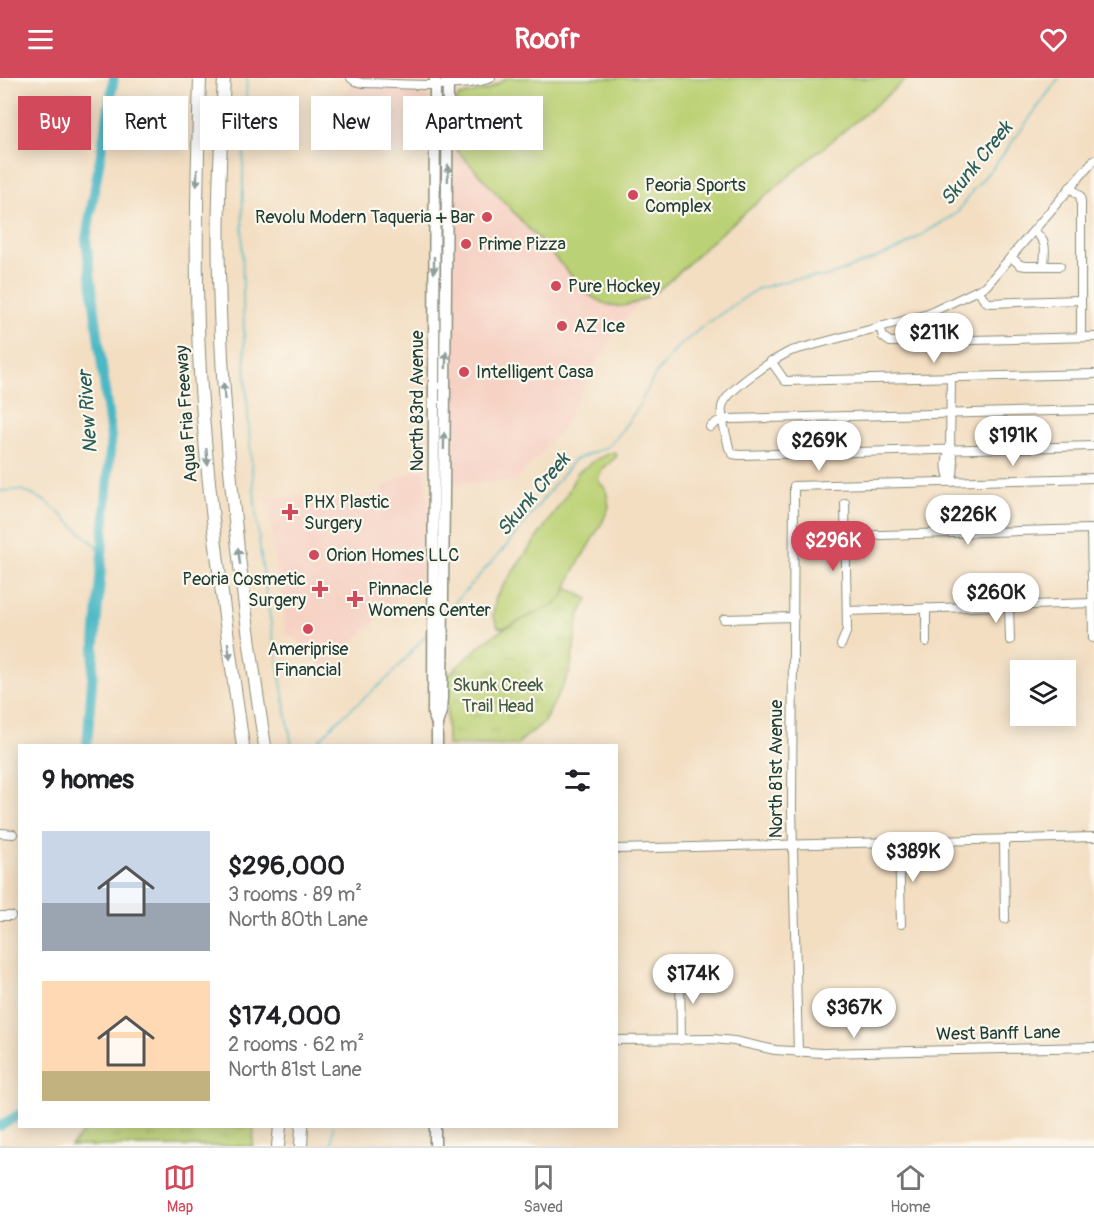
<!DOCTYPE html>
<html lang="en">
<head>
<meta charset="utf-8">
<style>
  body { margin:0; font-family:Pangolin,sans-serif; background:#f6f6f6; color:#202124; height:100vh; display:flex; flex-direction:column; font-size:22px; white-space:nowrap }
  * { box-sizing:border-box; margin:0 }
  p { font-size:20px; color:#757577 }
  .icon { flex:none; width:33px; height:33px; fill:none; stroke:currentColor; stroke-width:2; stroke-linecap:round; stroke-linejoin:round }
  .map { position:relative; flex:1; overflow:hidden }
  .panel { position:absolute; left:18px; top:666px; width:600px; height:384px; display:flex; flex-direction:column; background:#fff; border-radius:0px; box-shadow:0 3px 15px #0003 }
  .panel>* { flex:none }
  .guide { position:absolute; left:18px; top:18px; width:600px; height:54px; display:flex; gap:12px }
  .tools { position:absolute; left:1010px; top:582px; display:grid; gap:12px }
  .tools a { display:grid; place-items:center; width:66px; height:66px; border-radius:0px; background:#fff; box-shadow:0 3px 15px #0003; font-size:30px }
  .price { position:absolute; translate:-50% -51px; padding:0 14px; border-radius:21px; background:#fff; color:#222; font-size:20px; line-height:39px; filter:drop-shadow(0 2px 3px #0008) }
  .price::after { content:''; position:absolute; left:50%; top:36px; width:18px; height:14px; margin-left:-9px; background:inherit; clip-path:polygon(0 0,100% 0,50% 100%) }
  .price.on { background:#d1495b; color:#fff }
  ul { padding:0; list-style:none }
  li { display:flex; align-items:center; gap:18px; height:150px; padding:0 24px }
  li span { display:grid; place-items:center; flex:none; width:168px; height:120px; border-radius:0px; color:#555 }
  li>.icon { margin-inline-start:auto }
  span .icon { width:72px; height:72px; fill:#fffc; stroke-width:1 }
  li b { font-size:26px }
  h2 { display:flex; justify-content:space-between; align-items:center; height:72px; padding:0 24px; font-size:26px }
  .tag { padding:0 21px; border-radius:0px; background:#fff; box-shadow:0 3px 15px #0003; font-size:21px; line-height:54px }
  .tag.on { background:#d1495b; color:#fff }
  header { display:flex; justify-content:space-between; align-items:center; height:78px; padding:0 24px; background:#d1495b; color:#fff; font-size:27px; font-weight:800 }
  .dock { display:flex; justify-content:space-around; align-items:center; height:84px; border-top:2px solid #e0e0e0; background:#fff; font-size:16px; color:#757577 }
  .dock a { display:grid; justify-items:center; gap:3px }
  .dock .on { color:#d1495b }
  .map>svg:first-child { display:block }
</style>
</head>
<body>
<header><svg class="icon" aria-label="menu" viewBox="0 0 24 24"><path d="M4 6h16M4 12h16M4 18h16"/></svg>Roofr<svg class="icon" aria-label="heart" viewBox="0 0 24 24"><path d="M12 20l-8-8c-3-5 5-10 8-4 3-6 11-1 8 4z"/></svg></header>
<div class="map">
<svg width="1094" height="1068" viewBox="0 0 1094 1068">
  <defs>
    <pattern id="park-tufts" width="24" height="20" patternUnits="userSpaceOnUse" patternTransform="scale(1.5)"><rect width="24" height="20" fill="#bbd175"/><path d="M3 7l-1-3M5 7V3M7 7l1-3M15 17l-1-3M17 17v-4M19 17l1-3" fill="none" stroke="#a0b466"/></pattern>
  </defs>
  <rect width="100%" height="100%" fill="#fbf7ec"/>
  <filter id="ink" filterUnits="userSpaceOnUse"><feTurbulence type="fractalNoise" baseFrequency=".0167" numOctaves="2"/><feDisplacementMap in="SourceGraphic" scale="12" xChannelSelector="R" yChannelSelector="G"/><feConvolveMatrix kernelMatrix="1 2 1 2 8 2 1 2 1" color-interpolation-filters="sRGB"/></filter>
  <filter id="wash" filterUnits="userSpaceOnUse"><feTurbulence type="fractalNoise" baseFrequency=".008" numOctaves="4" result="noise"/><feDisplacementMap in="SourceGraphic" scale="24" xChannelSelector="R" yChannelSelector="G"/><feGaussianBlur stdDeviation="1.35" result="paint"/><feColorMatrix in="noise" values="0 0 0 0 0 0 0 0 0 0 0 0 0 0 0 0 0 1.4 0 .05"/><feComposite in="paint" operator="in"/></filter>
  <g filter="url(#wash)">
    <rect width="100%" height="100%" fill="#f3dec2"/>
    <g fill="#f6d2c4">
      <path d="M 351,0 L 427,0 L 427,69 L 314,69 L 315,25 L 344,16 L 350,10 Z"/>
      <path d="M 456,71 L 588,216 L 618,229 L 641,223 L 620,248 L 579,317 L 563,350 L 515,404 L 447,405 L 449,339 L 453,308 L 454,267 L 452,245 L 455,178 L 453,113 Z"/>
      <path d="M 414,392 L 426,392 L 427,411 L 430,430 L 429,495 L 426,496 L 324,591 L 292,557 L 290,559 L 286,554 L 266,419 L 381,417 L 381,410 Z"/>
    </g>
    <g fill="#bbd175" stroke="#6d8754" stroke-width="1.5">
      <path d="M 507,0 L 908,0 C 843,54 777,107 713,162 C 690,182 664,214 635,225 C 617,232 603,227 588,216 L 456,71 L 457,22 L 459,18 L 487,12 Z"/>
      <path d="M 614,374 L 617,378 L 602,392 L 598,400 L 599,404 L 606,411 L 609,429 L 603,443 L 573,494 L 564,517 L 555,526 L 505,550 L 498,549 L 493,537 L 496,519 L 507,502 L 546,447 L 568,414 L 577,395 L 597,381 Z"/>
    </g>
    <g fill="url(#park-tufts)" stroke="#6d8754" stroke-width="1.5">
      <path d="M 567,510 L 588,521 L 579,538 L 570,594 L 544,644 L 516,667 L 447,667 L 447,598 L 484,564 L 505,550 L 555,526 L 564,517 Z"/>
      <path d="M 88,1049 L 254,1049 L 253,1068 L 71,1068 Z"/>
    </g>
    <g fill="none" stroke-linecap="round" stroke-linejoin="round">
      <g stroke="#4bb8c5" stroke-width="1.5">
        <path d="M 247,0 C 238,157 242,314 260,471 C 268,537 281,602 292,668"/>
        <path d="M 419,362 L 425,363"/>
        <path d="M 0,413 L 22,412 L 47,424 L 102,473"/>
        <path d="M 448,532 L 507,467 L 574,382 L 607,369 L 616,360 L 638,330 L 655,297 L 676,271 L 702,249 L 757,211 L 793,201 L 829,198 L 899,171 L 957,135 L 973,112 L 996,86 L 1059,0"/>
        <path d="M 314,668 L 336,644 L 389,599 L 429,554"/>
        <path d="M 332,1068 L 333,1048"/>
      </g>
      <g stroke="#4bb8c5" stroke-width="10">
        <path d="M 87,668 L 111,360 L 86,161 L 114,0"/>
        <path d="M 0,1048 L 20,1036"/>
      </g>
    </g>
  </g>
  <g filter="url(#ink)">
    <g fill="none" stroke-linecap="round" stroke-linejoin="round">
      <defs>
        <g id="minor">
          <path d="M 351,0 L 355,3 L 362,5 C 399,5 458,12 491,0"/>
          <path d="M 1094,82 L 986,208 L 928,236 L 791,273 C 776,280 725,312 722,329 C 720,341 727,358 729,370 L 733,376 L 739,377 L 1094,368"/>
          <path d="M 1070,109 L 1080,118 L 1081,123 L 1081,259"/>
          <path d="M 1034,153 C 1048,165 1045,170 1044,188"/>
          <path d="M 1011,179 L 1020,187 L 1026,188 L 1060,188"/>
          <path d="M 979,212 L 984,222 L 989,225 L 1080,222"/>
          <path d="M 880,248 L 883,259 L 890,264 L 1094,259"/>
          <path d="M 771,283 L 785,303 L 1094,296"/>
          <path d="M 951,299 L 950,372 C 945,383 945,393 951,404"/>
          <path d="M 710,349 L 717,344 L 729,341 L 1094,332"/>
          <path d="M 950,372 C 955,383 955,393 951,404"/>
          <path d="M 845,458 L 1091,451 L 1093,560"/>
          <path d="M 1009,529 L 1010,562"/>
          <path d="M 926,530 L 926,564"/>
          <path d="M 847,533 L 1092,525"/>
          <path d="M 724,541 L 794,539"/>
          <path d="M 841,567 L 847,552 L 845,425"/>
          <path d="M 0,755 L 13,756"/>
          <path d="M 1004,761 L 1005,841"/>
          <path d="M 899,764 L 901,846"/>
          <path d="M 616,771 L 1094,759"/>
          <path d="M 0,838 L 11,838"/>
          <path d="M 680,892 L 681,962"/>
          <path d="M 616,962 L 713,961 L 734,963 L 775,972 L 822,975 L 1094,969"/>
          <path d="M 798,975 L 792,730 L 794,408 L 1094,400"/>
        </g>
        <g id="major">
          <path d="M 435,0 L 433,636 L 437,646"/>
          <path d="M 437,668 L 437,646 L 441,634 L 442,620 L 448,0"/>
          <path d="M 435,1068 L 435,1048"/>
        </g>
        <g id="highway">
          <path d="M 200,0 C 197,103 194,207 201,310 C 209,431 226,548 243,668"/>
          <path d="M 224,0 C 221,65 217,130 219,196 C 222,354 240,511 265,668"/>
          <path d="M 278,1068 L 280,1048"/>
          <path d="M 301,1068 L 302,1048"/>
        </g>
      </defs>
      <use href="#minor" stroke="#898e7b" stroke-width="10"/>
      <use href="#major" stroke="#898e7b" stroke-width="13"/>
      <use href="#highway" stroke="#898e7b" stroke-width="14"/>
      <use href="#minor" stroke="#fff" stroke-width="8"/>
      <use href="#major" stroke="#fff" stroke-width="10"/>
      <use href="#highway" stroke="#fff" stroke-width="12"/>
    </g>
    <defs><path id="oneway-solid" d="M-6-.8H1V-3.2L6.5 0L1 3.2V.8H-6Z" transform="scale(1.5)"/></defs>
    <g fill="#8f9e9a">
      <use href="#oneway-solid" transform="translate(448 95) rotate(-89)"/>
      <use href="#oneway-solid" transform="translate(197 100) rotate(92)"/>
      <use href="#oneway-solid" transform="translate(434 187) rotate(90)"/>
      <use href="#oneway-solid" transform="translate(446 282) rotate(-89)"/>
      <use href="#oneway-solid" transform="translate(224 313) rotate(-94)"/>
      <use href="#oneway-solid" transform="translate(444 363) rotate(-89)"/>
      <use href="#oneway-solid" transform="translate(207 379) rotate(85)"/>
      <use href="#oneway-solid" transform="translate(239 478) rotate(-97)"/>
      <use href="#oneway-solid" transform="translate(229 573) rotate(82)"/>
    </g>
  </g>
  <g fill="#d1495b" stroke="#fbf7ec" stroke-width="2">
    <circle cx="633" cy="117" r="6"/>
    <circle cx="487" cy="139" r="6"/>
    <circle cx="466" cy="166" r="6"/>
    <circle cx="556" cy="208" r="6"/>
    <circle cx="562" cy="248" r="6"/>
    <circle cx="464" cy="294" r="6"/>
    <path d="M287 425h6v6h6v6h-6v6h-6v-6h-6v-6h6z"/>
    <circle cx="314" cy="477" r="6"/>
    <path d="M317 502h6v6h6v6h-6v6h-6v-6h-6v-6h6z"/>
    <path d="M352 512h6v6h6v6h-6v6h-6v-6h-6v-6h6z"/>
    <circle cx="308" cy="551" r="6"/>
  </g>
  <g text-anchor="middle" stroke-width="4.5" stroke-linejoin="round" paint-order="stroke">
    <g font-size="18" fill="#1f3d34" stroke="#fbf7ec" text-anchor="start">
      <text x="645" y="113">Peoria Sports<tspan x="645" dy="21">Complex</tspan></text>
      <text x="475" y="145" text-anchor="end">Revolu Modern Taqueria + Bar</text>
      <text x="478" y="172">Prime Pizza</text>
      <text x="568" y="214">Pure Hockey</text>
      <text x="574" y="254">AZ Ice</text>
      <text x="476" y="300">Intelligent Casa</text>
      <text x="304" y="430">PHX Plastic<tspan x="304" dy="21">Surgery</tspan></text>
      <text x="326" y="483">Orion Homes LLC</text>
      <text x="306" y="507" text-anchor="end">Peoria Cosmetic<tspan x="306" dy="21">Surgery</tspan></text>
      <text x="368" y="517">Pinnacle<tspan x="368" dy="21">Womens Center</tspan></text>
      <text x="308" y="577" text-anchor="middle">Ameriprise<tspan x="308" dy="21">Financial</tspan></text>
    </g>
    <g font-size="18" fill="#1f3d34" stroke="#fbf7ec">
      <text transform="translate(417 323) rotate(-90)" y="6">North 83rd Avenue</text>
      <text transform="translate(186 336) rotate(-94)" y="6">Agua Fria Freeway</text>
      <text transform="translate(776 691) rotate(-90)" y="6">North 81st Avenue</text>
      <text transform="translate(998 955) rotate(-1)" y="6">West Banff Lane</text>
    </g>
    <g font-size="18" fill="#3e5b41" stroke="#fbf7ec">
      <text x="498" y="613">Skunk Creek<tspan x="498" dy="21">Trail Head</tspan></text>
    </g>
    <g font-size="20" font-style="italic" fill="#2a5c58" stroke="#fbf7ec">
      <text transform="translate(976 85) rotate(-51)" y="7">Skunk Creek</text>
      <text transform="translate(87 334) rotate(-94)" y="7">New River</text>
      <text transform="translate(533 416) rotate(-50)" y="7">Skunk Creek</text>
    </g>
  </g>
</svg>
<div class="tools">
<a><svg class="icon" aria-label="layers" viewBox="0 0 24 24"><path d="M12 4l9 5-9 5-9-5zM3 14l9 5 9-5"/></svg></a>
</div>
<b class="price" style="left:934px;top:286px">$211K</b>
<b class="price" style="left:1013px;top:389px">$191K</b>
<b class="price" style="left:819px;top:394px">$269K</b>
<b class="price" style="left:968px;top:468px">$226K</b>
<b class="price on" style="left:833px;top:494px">$296K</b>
<b class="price" style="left:996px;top:546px">$260K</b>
<b class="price" style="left:913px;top:805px">$389K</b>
<b class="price" style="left:693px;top:927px">$174K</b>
<b class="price" style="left:854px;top:961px">$367K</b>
<div class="guide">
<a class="tag on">Buy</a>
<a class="tag">Rent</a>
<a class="tag">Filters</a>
<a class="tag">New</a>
<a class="tag">Apartment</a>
</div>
<section class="panel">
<h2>9 homes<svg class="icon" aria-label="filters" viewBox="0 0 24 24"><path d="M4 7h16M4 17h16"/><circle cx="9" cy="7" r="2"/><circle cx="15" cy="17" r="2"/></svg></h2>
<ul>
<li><span style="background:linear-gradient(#c9d6e8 60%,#9aa5b1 0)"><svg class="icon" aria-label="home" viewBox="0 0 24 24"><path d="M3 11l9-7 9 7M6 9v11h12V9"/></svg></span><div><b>$296,000</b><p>3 rooms · 89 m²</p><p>North 80th Lane</p></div></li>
<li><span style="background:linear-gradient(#ffd9b3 75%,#c2b280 0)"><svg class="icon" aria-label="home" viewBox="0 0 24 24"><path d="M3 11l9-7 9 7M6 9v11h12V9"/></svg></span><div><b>$174,000</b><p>2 rooms · 62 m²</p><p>North 81st Lane</p></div></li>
</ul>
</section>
</div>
<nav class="dock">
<a class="on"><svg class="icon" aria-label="map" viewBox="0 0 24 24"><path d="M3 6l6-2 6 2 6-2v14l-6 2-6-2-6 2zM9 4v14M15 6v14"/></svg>Map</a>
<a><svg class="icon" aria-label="saved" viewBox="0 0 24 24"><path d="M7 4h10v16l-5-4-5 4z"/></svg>Saved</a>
<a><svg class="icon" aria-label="home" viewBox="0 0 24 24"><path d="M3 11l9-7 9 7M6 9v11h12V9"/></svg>Home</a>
</nav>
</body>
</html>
